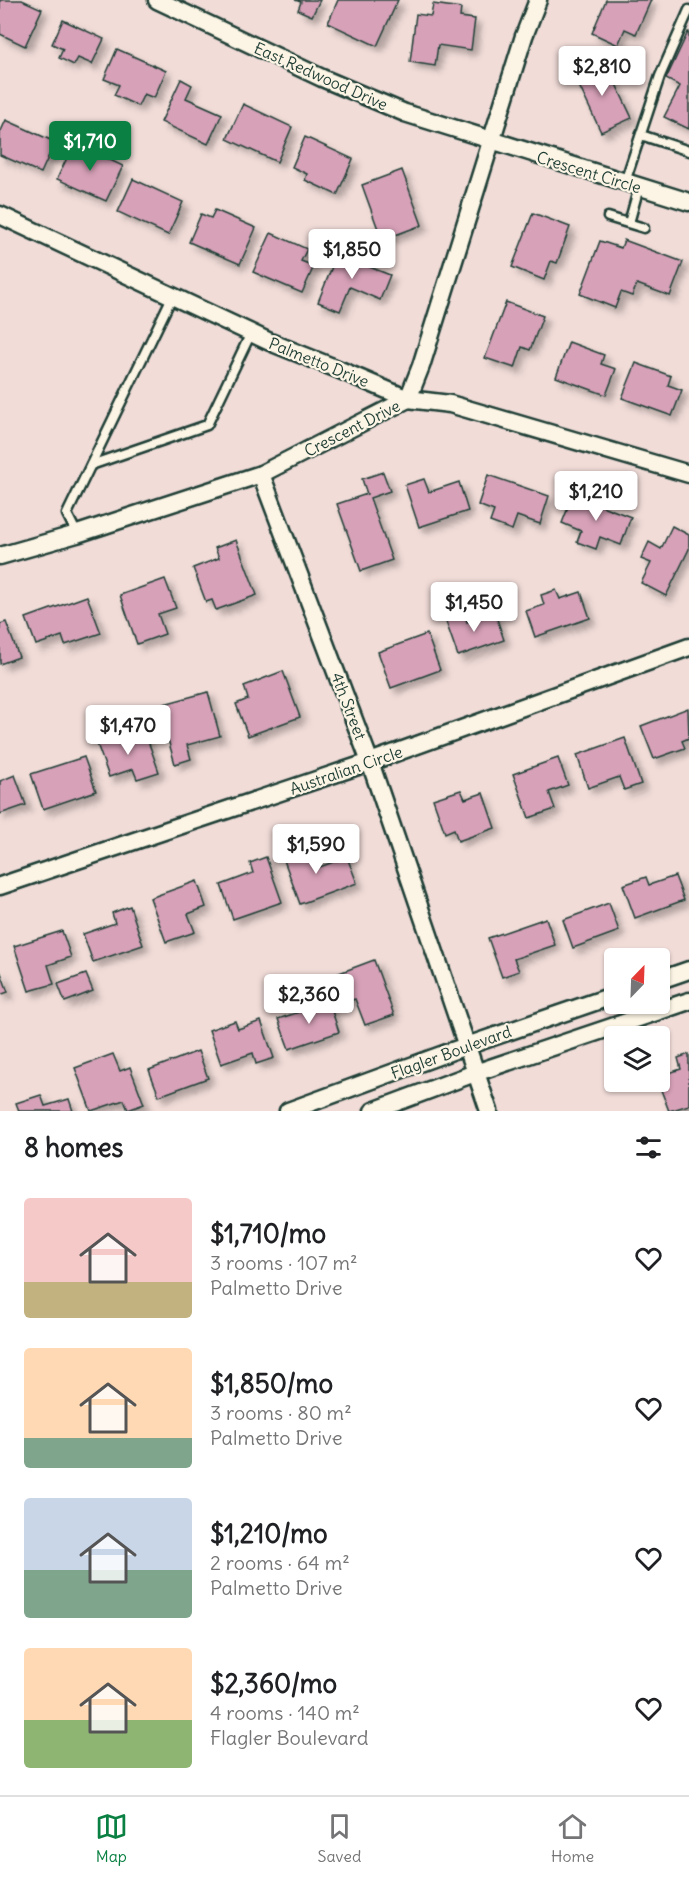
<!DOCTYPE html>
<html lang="en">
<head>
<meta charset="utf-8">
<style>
  body { margin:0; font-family:Delius,sans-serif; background:#f2f2f2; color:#202124; height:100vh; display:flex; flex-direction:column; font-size:22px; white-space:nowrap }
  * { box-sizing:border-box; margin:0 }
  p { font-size:20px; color:#757577 }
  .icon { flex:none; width:33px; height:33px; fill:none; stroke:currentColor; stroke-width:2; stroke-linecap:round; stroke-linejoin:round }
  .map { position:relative; height:1111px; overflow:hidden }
  .details { display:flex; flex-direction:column; background:#fff; flex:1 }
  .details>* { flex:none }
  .needle { width:39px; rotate:23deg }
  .controls { position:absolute; left:604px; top:948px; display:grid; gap:12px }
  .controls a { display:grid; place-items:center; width:66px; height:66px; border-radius:6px; background:#fff; box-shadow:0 2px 4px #0004; font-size:30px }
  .price { position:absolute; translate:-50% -51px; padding:0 14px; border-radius:6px; background:#fff; color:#222; font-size:20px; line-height:39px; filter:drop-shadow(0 2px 3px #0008) }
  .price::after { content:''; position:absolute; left:50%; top:36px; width:18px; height:14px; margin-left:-9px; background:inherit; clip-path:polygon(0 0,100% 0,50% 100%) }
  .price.current { background:#0b8043; color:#fff }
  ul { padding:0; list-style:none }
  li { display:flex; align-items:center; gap:18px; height:150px; padding:0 24px }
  li span { display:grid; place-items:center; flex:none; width:168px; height:120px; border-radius:6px; color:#555 }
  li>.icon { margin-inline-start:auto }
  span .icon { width:72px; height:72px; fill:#fffc; stroke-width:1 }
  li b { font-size:26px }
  h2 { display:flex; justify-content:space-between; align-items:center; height:72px; padding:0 24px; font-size:26px }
  .dock { display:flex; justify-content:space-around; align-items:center; height:84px; border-top:2px solid #e0e0e0; background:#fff; font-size:16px; color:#757577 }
  .dock a { display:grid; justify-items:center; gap:3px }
  .dock .current { color:#0b8043 }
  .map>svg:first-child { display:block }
</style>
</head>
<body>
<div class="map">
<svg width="689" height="1111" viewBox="0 0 689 1111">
  <defs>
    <filter id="shadow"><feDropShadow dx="5.5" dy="5.5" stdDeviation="3" flood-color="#0004"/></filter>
  </defs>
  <rect width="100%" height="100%" fill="#f1dcd8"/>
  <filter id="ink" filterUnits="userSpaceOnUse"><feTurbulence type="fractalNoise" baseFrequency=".0167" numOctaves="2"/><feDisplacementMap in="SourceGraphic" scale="12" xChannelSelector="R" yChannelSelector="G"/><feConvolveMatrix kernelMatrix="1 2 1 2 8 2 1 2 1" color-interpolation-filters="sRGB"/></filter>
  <g filter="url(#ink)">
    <g fill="#d7a1b8" stroke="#1f3d34" stroke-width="1.5" filter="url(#shadow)">
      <path d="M 0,0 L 22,0 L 42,9 L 25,46 L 0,34 Z"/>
      <path d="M 295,0 L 320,0 L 312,16 L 298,10 L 301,2 Z"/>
      <path d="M 338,0 L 398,0 L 377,46 L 328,23 Z"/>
      <path d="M 606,0 L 651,0 L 636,34 L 625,29 L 618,45 L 592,33 Z"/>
      <path d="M 433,4 L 461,8 L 460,17 L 475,19 L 471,50 L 438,45 L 435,66 L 410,62 L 416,14 L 431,16 Z"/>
      <path d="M 63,20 L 104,39 L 92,64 L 78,58 L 74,65 L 59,58 L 63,49 L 52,44 Z"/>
      <path d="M 688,32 L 689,32 L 689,129 L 664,117 L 680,86 L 666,79 Z"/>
      <path d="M 117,49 L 166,71 L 154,98 L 144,94 L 138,106 L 114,95 L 119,85 L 104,79 Z"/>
      <path d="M 599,62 L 609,82 L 614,80 L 632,118 L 601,132 L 573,73 Z"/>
      <path d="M 181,79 L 192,85 L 186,98 L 222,114 L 208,144 L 161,122 Z"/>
      <path d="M 243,104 L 292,127 L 277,162 L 227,139 Z"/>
      <path d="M 6,120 L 55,142 L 41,173 L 0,155 L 0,133 Z"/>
      <path d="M 305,137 L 353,159 L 337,195 L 305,180 L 307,174 L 292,167 Z"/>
      <path d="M 74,143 L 123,166 L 106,201 L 57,179 Z"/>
      <path d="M 402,170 L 422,225 L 382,240 L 362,185 Z"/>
      <path d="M 133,179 L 183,202 L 168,235 L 118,212 Z"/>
      <path d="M 215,210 L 256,228 L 240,264 L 189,242 L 201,214 L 211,218 Z"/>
      <path d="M 533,213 L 570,227 L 557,263 L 551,261 L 544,280 L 512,267 Z"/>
      <path d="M 271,233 L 307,249 L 301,261 L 314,266 L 302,293 L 253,272 Z"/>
      <path d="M 624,240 L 683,262 L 670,296 L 637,284 L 632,296 L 621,292 L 615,308 L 580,294 L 600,241 L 621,248 Z"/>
      <path d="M 352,250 L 370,257 L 367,266 L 390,275 L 380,300 L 350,287 L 340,311 L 318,302 L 337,254 L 349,259 Z"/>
      <path d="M 506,302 L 543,316 L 530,350 L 522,347 L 515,368 L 485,358 Z"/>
      <path d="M 569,342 L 604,355 L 601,364 L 616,369 L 606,395 L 556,377 Z"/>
      <path d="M 636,363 L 671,376 L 668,385 L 682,390 L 672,416 L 622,398 Z"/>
      <path d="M 383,472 L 390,491 L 370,498 L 392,560 L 361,571 L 337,504 L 367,494 L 362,479 Z"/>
      <path d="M 488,475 L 549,496 L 540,524 L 517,516 L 512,530 L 490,522 L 494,511 L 478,505 Z"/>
      <path d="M 424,479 L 429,492 L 459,482 L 468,511 L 419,527 L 405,485 Z"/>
      <path d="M 573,495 L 631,517 L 621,545 L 600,537 L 596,549 L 577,542 L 581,531 L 562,523 Z"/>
      <path d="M 672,526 L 689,535 L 689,549 L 666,596 L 641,583 L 651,563 L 641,559 L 649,542 L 661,549 Z"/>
      <path d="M 236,540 L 257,595 L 216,610 L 212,600 L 206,602 L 193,568 L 219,558 L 215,548 Z"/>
      <path d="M 165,579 L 176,608 L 158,614 L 165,634 L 137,644 L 120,595 Z"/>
      <path d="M 556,590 L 560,599 L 581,592 L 590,618 L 535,637 L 526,611 L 544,605 L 541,595 Z"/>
      <path d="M 87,596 L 101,633 L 65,645 L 62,636 L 36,645 L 26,618 Z"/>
      <path d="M 464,612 L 467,622 L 495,613 L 504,640 L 458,656 L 445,619 Z"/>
      <path d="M 6,622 L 19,657 L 0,664 L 0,624 Z"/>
      <path d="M 427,634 L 440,670 L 391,688 L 378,652 Z"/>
      <path d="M 283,671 L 300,717 L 248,736 L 236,704 L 248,699 L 244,686 Z"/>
      <path d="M 208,692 L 220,736 L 187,745 L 191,759 L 175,764 L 163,722 L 169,720 L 164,704 Z"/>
      <path d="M 688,708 L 689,738 L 682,741 L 685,748 L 654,759 L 641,726 Z"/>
      <path d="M 120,733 L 123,743 L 146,735 L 159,772 L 137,779 L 133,769 L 109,777 L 96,741 Z"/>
      <path d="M 625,738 L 641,784 L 624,790 L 619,777 L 588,788 L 577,755 Z"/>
      <path d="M 84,757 L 96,791 L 43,809 L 31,774 Z"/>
      <path d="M 558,758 L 568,785 L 549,792 L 555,809 L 529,818 L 513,774 Z"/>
      <path d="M 15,775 L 26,805 L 0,814 L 0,781 Z"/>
      <path d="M 461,790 L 465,799 L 483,793 L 495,828 L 458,841 L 454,829 L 445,833 L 433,799 Z"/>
      <path d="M 305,843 L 314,869 L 347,857 L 357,883 L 300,904 L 281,852 Z"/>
      <path d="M 266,857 L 282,902 L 233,919 L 221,885 L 253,873 L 250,863 Z"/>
      <path d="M 675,876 L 684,900 L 635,918 L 623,885 L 646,877 L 649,885 Z"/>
      <path d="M 197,881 L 206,907 L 188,914 L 195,932 L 166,942 L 150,898 Z"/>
      <path d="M 609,903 L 619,931 L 573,948 L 563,920 Z"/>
      <path d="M 130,906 L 143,945 L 93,962 L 83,934 L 115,923 L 112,913 Z"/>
      <path d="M 546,918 L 555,945 L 514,959 L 519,971 L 502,977 L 488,938 Z"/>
      <path d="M 62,931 L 71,957 L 48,965 L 54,984 L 29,991 L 14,946 Z"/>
      <path d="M 374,960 L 394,1015 L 365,1025 L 355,999 L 344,1003 L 334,975 Z"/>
      <path d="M 0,970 L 8,992 L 0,995 Z"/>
      <path d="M 86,974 L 93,991 L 65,1002 L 58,984 Z"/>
      <path d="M 329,1002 L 339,1032 L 289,1049 L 278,1019 Z"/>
      <path d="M 235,1021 L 238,1029 L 261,1021 L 274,1058 L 256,1064 L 253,1053 L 221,1064 L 209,1030 Z"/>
      <path d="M 198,1051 L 208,1078 L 159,1096 L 149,1070 Z"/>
      <path d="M 113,1054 L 120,1071 L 130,1067 L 144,1104 L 128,1110 L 124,1100 L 91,1111 L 75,1068 Z"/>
      <path d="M 689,1054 L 689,1105 L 669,1111 L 658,1082 L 660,1076 L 681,1069 L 678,1058 Z"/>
      <path d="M 41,1095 L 45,1106 L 69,1099 L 73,1111 L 19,1111 L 16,1103 Z"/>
    </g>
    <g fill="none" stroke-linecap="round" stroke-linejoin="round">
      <defs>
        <g id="service">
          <path d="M 641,135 L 689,151"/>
          <path d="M 625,182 L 660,76 L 689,10"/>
          <path d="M 608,217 L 644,228"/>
          <path d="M 629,223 L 639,187"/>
          <path d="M 91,465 L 207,425 L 251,333"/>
          <path d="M 77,534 L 67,514 L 172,297"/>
        </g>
        <g id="minor">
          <path d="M 157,0 L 322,78 L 405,113 L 689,202"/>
          <path d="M 0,215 L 270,342 L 340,370 L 408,399 L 450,404 L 689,474"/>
          <path d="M 261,474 L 370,762 L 489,1111"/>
          <path d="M 0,556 L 77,534 L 261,474 L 408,399 L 421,366 L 524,36 L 538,0"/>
          <path d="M 0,886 L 370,762 L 689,647"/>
          <path d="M 660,980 L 689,970"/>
          <path d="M 288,1111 L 452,1051 L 615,995"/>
          <path d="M 373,1111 L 475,1073 L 689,1001"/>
        </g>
      </defs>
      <use href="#service" stroke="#1f3d34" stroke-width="13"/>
      <use href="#minor" stroke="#1f3d34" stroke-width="21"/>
      <use href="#service" stroke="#fcf5e5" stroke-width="8"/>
      <use href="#minor" stroke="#fcf5e5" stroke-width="16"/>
    </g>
  </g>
  <g text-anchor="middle" stroke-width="4.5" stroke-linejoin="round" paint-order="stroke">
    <g font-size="16" fill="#1f3d34" stroke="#fcf5e5">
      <text transform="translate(321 76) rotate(24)" y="6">East Redwood Drive</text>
      <text transform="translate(589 172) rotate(17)" y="6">Crescent Circle</text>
      <text transform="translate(319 362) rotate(22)" y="6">Palmetto Drive</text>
      <text transform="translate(352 428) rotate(-27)" y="6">Crescent Drive</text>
      <text transform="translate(349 706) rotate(69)" y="6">4th Street</text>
      <text transform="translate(346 770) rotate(-19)" y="6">Australian Circle</text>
      <text transform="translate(451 1052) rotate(-20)" y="6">Flagler Boulevard</text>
    </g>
  </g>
</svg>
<div class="controls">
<a><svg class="needle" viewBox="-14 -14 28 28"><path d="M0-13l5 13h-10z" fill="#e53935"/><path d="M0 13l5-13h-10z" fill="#757577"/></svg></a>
<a><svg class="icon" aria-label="layers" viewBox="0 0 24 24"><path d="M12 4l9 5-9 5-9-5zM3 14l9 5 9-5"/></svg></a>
</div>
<b class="price" style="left:602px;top:97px">$2,810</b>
<b class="price current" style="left:90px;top:172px">$1,710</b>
<b class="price" style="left:352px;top:280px">$1,850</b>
<b class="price" style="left:596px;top:522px">$1,210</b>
<b class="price" style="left:474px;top:633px">$1,450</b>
<b class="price" style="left:128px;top:756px">$1,470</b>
<b class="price" style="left:316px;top:875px">$1,590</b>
<b class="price" style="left:309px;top:1025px">$2,360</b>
</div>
<section class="details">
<h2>8 homes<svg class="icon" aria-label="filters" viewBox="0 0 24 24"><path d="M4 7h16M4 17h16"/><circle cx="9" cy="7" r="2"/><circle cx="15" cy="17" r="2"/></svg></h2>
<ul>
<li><span style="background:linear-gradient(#f6c9c9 70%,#c2b280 0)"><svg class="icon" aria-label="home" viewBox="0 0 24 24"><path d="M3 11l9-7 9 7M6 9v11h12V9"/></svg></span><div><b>$1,710/mo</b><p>3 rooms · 107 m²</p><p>Palmetto Drive</p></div><svg class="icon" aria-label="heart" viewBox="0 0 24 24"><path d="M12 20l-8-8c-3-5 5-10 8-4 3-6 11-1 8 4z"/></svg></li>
<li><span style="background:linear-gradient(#ffd9b3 75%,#7fa58c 0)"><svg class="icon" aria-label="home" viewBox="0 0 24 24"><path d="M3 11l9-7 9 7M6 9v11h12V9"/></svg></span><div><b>$1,850/mo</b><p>3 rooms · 80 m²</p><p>Palmetto Drive</p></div><svg class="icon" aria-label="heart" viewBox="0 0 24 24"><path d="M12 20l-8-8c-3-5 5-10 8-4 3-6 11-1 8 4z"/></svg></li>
<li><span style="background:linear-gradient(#c9d6e8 60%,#7fa58c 0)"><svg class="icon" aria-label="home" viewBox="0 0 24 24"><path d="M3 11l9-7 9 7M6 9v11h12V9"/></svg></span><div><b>$1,210/mo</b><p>2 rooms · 64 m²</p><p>Palmetto Drive</p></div><svg class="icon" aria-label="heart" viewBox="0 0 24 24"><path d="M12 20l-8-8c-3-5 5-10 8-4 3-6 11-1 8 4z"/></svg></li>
<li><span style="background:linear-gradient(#ffd9b3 60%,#8fb573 0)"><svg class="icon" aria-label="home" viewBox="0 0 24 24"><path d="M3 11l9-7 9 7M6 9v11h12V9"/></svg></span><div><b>$2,360/mo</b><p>4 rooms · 140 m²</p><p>Flagler Boulevard</p></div><svg class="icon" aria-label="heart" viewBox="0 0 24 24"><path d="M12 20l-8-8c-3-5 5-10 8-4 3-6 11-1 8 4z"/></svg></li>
</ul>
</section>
<nav class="dock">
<a class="current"><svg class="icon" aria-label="map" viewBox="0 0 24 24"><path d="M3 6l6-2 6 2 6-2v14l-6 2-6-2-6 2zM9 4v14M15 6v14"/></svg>Map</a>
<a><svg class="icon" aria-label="saved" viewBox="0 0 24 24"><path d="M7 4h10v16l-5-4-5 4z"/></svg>Saved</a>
<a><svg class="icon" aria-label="home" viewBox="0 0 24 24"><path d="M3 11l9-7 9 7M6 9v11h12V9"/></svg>Home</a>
</nav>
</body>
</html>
